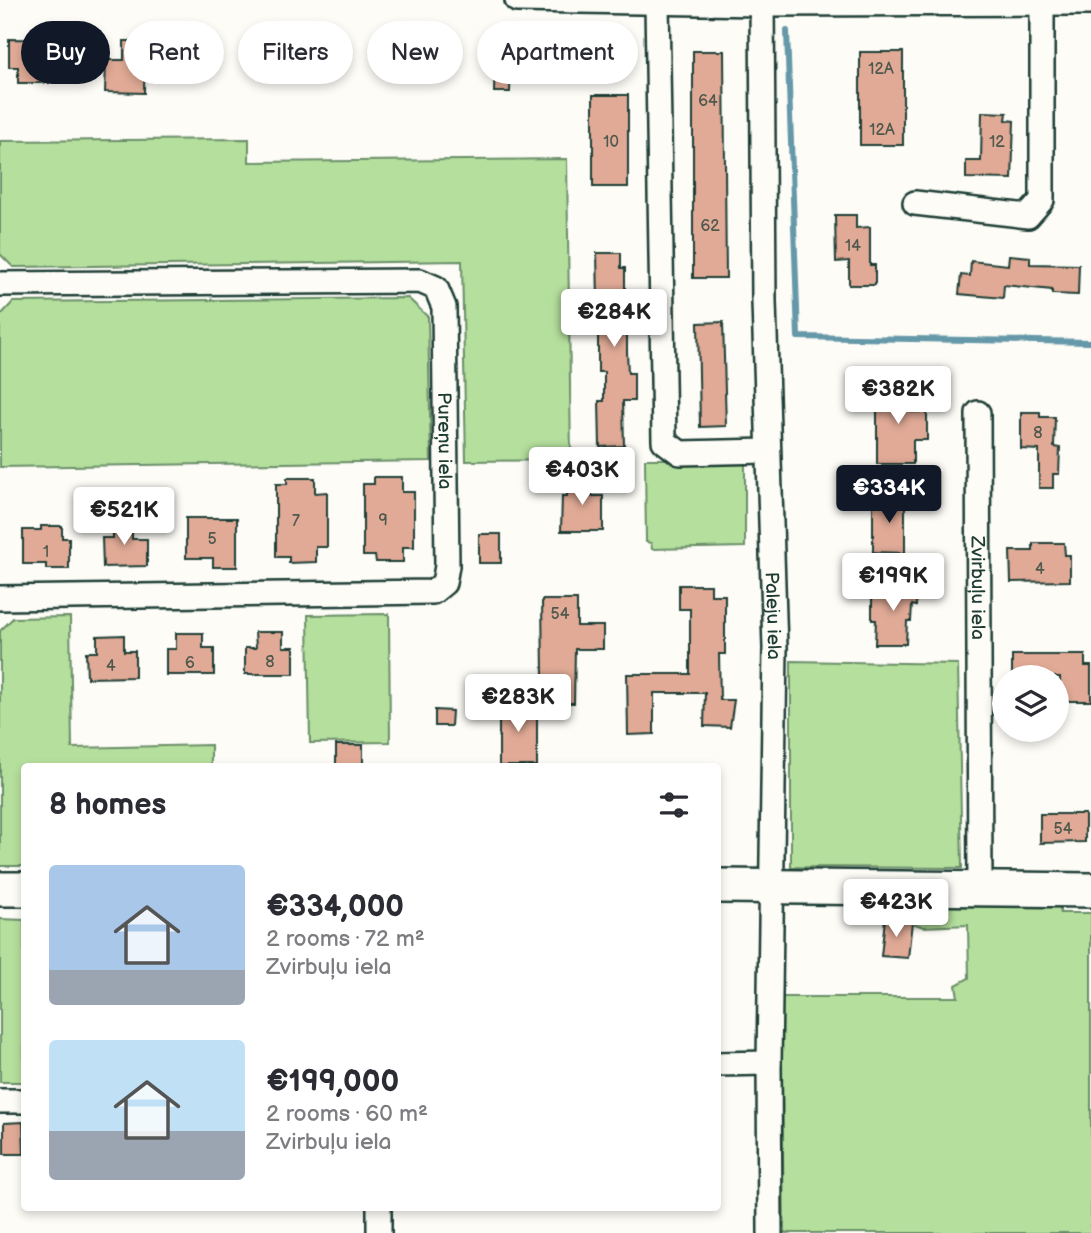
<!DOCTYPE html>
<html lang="en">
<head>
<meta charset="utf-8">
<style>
  body { margin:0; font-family:"Balsamiq Sans",sans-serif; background:#f2f2f3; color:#2b2b33; height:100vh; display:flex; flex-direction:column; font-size:26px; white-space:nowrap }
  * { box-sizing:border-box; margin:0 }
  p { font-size:23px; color:#7c7c81 }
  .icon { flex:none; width:38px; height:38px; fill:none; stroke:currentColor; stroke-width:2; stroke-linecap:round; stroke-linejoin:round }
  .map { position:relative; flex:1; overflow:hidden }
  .sheet { position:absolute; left:21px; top:763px; width:700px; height:448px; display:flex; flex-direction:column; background:#fff; border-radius:7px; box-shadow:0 4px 10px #0003 }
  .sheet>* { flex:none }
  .hud { position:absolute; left:21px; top:21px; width:700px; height:63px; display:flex; gap:14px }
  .fabs { position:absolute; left:992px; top:665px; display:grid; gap:14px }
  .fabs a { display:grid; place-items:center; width:77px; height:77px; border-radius:50%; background:#fff; box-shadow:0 4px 10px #0003; font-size:35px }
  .price { position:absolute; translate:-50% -60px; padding:0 16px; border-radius:7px; background:#fff; color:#222; font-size:23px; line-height:46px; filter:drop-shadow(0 2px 4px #0008) }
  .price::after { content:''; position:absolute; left:50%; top:42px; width:21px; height:16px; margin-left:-10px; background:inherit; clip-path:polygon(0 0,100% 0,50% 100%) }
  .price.selected { background:#111827; color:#fff }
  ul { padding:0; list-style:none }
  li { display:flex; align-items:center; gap:21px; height:175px; padding:0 28px }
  li span { display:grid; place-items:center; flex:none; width:196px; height:140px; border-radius:7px; color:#555 }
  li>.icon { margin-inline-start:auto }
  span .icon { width:84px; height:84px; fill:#fffc; stroke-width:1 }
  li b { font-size:30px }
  h2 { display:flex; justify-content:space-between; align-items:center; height:84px; padding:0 28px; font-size:30px }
  .pill { padding:0 24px; border-radius:32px; background:#fff; box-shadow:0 4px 10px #0003; font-size:24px; line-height:63px }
  .pill.selected { background:#111827; color:#fff }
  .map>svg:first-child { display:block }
</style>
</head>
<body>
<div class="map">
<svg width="1091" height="1233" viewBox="0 0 1091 1233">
  <rect width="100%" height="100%" fill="#fdfcf7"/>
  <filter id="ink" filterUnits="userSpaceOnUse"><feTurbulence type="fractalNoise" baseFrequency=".0143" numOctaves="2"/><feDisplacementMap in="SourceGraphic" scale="14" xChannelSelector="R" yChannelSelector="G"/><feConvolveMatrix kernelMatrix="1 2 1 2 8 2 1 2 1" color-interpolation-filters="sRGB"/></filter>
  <g filter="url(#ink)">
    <g fill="#b5df9d" stroke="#6a8e68" stroke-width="2">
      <path d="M 249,139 L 249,162 L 567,159 L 571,460 L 466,461 L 462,261 L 13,267 L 0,254 L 0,141 Z"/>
      <path d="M 408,298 L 428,317 L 431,461 L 0,467 L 0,316 L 13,302 Z"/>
      <path d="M 645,459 L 745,459 L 745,547 L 652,549 L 651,543 L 646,542 Z"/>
      <path d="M 389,614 L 390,742 L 310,743 L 308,615 Z"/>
      <path d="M 70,617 L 72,748 L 211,745 L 211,766 L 24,766 L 24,866 L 0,866 L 0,631 L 13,618 Z"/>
      <path d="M 791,661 L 958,664 L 962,868 L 791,867 Z"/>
      <path d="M 888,898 L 1056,899 L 1060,907 L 1060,913 L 1091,913 L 1091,1233 L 784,1233 L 781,997 L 958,997 L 956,985 L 969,978 L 968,925 L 923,927 L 894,916 Z"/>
      <path d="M 0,919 L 24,920 L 24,1082 L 0,1082 Z"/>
    </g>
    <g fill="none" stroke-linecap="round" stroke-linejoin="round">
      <path stroke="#6598a8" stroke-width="6" d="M 787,31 L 798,337 L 1091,342"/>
    </g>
    <g fill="#e0aa96" stroke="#1f3d34" stroke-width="2">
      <path d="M 9,39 L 64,40 L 64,68 L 49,68 L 49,83 L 18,83 L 18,67 L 9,67 Z"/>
      <path d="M 124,41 L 145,41 L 144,93 L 105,92 L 106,60 L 124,60 Z"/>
      <path d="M 693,51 L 724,51 L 726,278 L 693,278 Z"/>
      <rect x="860" y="52" width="43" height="93"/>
      <path d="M 495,60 L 511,61 L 510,92 L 494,92 Z"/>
      <rect x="593" y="95" width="35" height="92"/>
      <path d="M 982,112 L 1007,113 L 1006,120 L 1014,121 L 1012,179 L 966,178 L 966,161 L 981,161 Z"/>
      <path d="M 835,215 L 856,215 L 856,228 L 870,227 L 870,265 L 875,265 L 875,285 L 849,285 L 849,261 L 836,262 Z"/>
      <path d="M 597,253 L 621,253 L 621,268 L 625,268 L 625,300 L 633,300 L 633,327 L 627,327 L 627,352 L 628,373 L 634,373 L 634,401 L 623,401 L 624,446 L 600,447 L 599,401 L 604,401 L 604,372 L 598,372 L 598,330 L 605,330 L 604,300 L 598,300 Z"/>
      <path d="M 1009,255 L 1030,257 L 1030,264 L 1079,265 L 1078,295 L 1052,294 L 1052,290 L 1004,285 L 1003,298 L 959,294 L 961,275 L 970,276 L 971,261 L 1008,265 Z"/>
      <path d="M 723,322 L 726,426 L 700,427 L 698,323 Z"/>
      <path d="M 877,388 L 911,388 L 911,412 L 927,412 L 927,440 L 913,440 L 913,464 L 877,464 Z"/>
      <path d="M 1021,412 L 1040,412 L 1040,417 L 1055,417 L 1054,447 L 1060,448 L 1059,474 L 1053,474 L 1053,488 L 1039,488 L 1039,450 L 1021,449 Z"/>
      <path d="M 374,477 L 402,477 L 402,492 L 414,492 L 414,547 L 403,547 L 403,562 L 376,562 L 375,556 L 363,556 L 363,484 L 374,484 Z"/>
      <path d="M 568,477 L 593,477 L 592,496 L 603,496 L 603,531 L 561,531 L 562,496 L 567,496 Z"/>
      <path d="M 287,478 L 315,478 L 315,493 L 327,492 L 327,547 L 316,547 L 316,562 L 289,563 L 289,557 L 276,557 L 276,484 L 287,484 Z"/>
      <path d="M 873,497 L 905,497 L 905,553 L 873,552 Z"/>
      <path d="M 113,518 L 132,518 L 132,539 L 147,539 L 147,566 L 103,567 L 102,538 L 113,538 Z"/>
      <path d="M 186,518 L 237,518 L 237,567 L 213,567 L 213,558 L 186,558 Z"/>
      <path d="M 41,526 L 62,526 L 62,538 L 69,538 L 69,569 L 46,569 L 46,564 L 23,564 L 23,530 L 41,530 Z"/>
      <rect x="479" y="534" width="22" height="29"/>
      <path d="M 1033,543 L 1064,543 L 1065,555 L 1070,555 L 1070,581 L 1011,582 L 1010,551 L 1033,551 Z"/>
      <path d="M 679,585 L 711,585 L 711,595 L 725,595 L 725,654 L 719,654 L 720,700 L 734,700 L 730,727 L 704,726 L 705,693 L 654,693 L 654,734 L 628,735 L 627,674 L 690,674 L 690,609 L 679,609 Z"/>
      <path d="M 883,585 L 917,586 L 916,606 L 912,605 L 911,621 L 907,621 L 906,644 L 875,644 L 876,620 L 872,620 L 872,596 L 883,596 Z"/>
      <path d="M 542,600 L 577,600 L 577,626 L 603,626 L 603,649 L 575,649 L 574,703 L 526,702 L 526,676 L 543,676 Z"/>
      <path d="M 255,632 L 283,632 L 283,647 L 294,647 L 294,674 L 245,674 L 245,648 L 256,648 Z"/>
      <path d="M 176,633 L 203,633 L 203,648 L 214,648 L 214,675 L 166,675 L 166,649 L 176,649 Z"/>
      <path d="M 124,635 L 124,651 L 135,651 L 135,677 L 87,678 L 86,652 L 97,652 L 97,636 Z"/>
      <path d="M 1012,655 L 1085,655 L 1085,666 L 1091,666 L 1091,701 L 1060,701 L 1060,677 L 1012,677 Z"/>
      <rect x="499" y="703" width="38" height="63"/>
      <path d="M 435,710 L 452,711 L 451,726 L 435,726 Z"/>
      <rect x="336" y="745" width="27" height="21"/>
      <path d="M 1040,814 L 1085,814 L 1085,842 L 1040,843 Z"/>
      <path d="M 885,919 L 912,922 L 908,958 L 881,956 Z"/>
      <path d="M 23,1122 L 24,1154 L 4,1154 L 4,1123 Z"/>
    </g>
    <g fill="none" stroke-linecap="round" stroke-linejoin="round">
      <defs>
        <g id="street">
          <path d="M 517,0 L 761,4 L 1091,3"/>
          <path id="s1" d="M 762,0 L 764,302 L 775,648 L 769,1063 L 770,1233"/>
          <path d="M 657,3 L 664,441 L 680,453 L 768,451"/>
          <path d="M 915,203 L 1028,216 L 1042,200 L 1042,3"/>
          <path id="s2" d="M 0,284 L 420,281 L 436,288 L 444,307 L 447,566 L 444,583 L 433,592 L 0,598"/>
          <path id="s3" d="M 978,413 L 980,890"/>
          <path d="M 718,1064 L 769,1063"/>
          <path d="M 0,1101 L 24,1101"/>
          <path d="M 379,1208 L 379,1233"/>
        </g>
        <g id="secondary">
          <path d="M 718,886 L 1091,890"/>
          <path d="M 0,889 L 24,889"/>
        </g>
      </defs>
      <use href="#street" stroke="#1f3d34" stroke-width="28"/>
      <use href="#secondary" stroke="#1f3d34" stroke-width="38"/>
      <use href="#street" stroke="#fdfcf7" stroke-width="23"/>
      <use href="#secondary" stroke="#fdfcf7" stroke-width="33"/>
    </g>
  </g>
  <g text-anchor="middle" stroke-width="5" stroke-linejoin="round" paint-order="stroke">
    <g font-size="16" fill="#4f584c">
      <text x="881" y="74">12A</text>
      <text x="708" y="106">64</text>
      <text x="882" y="135">12A</text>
      <text x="611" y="147">10</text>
      <text x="997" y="147">12</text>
      <text x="710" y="231">62</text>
      <text x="853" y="251">14</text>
      <text x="1038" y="438">8</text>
      <text x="383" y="525">9</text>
      <text x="296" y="526">7</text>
      <text x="212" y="544">5</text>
      <text x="46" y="557">1</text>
      <text x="1040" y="574">4</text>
      <text x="560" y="619">54</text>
      <text x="270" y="667">8</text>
      <text x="190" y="668">6</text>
      <text x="111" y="671">4</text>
      <text x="1063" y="834">54</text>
    </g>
    <g font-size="19" fill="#1f3d34" stroke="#fdfcf7">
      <text dy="7" stroke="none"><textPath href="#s2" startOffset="592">Pureņu iela</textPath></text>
      <text dy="7" stroke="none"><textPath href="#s3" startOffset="175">Zvirbuļu iela</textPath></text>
      <text dy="7" stroke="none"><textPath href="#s1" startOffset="616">Paleju iela</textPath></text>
    </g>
  </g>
</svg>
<div class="fabs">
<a><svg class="icon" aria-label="layers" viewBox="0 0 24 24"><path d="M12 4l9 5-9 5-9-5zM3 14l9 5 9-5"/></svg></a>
</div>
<b class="price" style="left:614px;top:349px">€284K</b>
<b class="price" style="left:898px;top:426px">€382K</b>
<b class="price" style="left:582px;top:507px">€403K</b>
<b class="price selected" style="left:889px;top:525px">€334K</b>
<b class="price" style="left:124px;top:547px">€521K</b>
<b class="price" style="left:893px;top:613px">€199K</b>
<b class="price" style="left:518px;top:734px">€283K</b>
<b class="price" style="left:896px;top:939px">€423K</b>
<div class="hud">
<a class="pill selected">Buy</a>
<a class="pill">Rent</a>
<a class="pill">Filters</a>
<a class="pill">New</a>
<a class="pill">Apartment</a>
</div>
<section class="sheet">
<h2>8 homes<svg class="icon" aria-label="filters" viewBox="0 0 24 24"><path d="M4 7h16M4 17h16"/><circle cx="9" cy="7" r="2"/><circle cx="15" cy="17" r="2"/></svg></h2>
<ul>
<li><span style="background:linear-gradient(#a9c7e8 75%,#9aa5b1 0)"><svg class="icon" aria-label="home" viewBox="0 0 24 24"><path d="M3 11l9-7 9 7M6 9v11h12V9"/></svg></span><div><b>€334,000</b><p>2 rooms · 72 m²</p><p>Zvirbuļu iela</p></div></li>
<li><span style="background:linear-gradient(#bfe0f5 65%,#9aa5b1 0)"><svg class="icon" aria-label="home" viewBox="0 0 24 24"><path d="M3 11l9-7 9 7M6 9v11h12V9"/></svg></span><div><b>€199,000</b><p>2 rooms · 60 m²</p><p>Zvirbuļu iela</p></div></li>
</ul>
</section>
</div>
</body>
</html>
